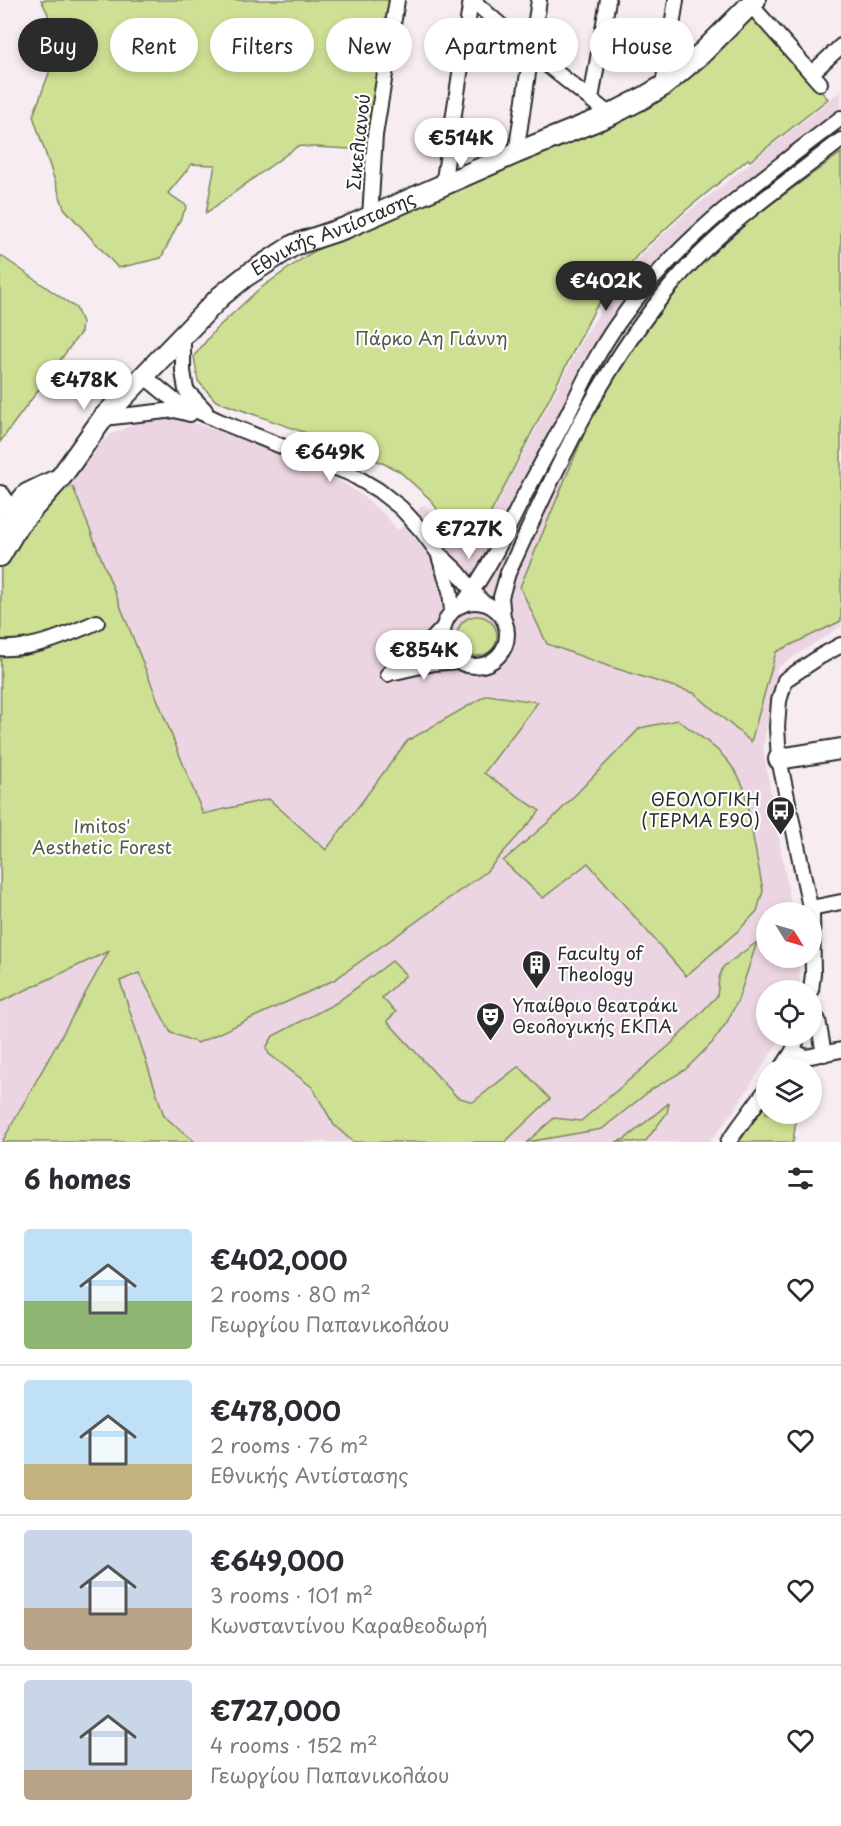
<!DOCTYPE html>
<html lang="en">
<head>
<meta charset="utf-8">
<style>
  body { margin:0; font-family:"Playpen Sans",sans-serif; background:#f2f2f3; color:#2b2b33; height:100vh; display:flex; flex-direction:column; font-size:22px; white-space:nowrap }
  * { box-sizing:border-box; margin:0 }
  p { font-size:20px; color:#7c7c81 }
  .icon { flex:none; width:33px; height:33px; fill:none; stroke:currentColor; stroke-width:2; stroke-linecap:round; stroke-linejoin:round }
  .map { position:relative; height:1142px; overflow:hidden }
  .side { display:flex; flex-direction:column; background:#fff; flex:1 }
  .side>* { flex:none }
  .banner { position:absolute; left:18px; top:18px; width:806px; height:54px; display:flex; gap:12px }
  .needle { width:39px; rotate:127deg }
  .tools { position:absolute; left:756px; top:902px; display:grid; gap:12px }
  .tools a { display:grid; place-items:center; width:66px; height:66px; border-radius:50%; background:#fff; box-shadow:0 3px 9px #0003; font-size:30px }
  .price { position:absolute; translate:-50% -51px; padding:0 14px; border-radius:21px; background:#fff; color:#222; font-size:20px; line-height:39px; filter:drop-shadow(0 2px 3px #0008) }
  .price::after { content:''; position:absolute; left:50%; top:36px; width:18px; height:14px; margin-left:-9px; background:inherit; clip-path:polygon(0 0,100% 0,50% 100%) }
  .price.current { background:#2b2b2b; color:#fff }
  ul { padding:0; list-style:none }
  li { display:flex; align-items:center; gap:18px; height:150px; padding:0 24px }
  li+li { border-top:2px solid #e1e1e2 }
  li span { display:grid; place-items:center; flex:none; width:168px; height:120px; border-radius:6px; color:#555 }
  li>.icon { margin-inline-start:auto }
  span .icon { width:72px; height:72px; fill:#fffc; stroke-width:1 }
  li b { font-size:26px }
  h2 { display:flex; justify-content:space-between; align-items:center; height:72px; padding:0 24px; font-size:26px }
  .tag { padding:0 21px; border-radius:27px; background:#fff; box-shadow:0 3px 9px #0003; font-size:21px; line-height:54px }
  .tag.current { background:#2b2b2b; color:#fff }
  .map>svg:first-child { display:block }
</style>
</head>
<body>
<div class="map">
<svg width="841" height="1142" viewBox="0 0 841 1142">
  <rect width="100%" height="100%" fill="#f6ecf2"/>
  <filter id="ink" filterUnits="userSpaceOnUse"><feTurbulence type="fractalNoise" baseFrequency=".0167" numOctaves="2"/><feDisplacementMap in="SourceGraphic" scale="12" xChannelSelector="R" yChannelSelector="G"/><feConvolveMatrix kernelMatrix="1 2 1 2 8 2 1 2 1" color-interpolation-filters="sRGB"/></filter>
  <g filter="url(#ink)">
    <path fill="#ecd5e2" d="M 841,91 L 841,626 L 777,668 L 763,748 L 792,912 L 766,912 L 766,957 L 799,957 L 800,987 L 799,990 L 766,990 L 766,1035 L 783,1035 L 737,1106 L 710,1142 L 0,1142 L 0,578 L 24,525 L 109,435 L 145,420 L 177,418 L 232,435 L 316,465 L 360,494 L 384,514 L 398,530 L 424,504 L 451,539 L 467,543 L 482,532 L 584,337 L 613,291 L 640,256 L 681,218 Z"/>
    <g fill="#cee094" stroke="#7c8660" stroke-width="1.5">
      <path d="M 41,0 L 389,0 L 367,150 L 298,146 L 206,213 L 215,165 L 192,164 L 168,193 L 187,206 L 161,258 L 118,268 L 64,208 L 33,116 L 49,73 L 48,14 Z"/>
      <path d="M 753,16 L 828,99 L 750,161 L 748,159 L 686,210 L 639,253 L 595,309 L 481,532 L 467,542 L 453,532 L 430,499 L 399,471 L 357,451 L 216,401 L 198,381 L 194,356 L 215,330 L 258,290 L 306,256 L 361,225 L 676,86 L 713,56 Z"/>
      <path d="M 841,153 L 841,621 L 776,652 L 751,742 L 694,693 L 608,666 L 547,644 L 520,587 L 587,427 L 625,353 L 667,297 L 713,249 L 756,215 Z"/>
      <path d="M 0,255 L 76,308 L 82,322 L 81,332 L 0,442 Z"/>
      <path d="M 73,487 L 203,814 L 269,799 L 326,850 L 407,741 L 487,695 L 538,702 L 484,773 L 540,811 L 486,872 L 334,980 L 198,1043 L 171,1033 L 139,973 L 120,981 L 164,1116 L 195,1142 L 2,1142 L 109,951 L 0,1002 L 1,500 Z"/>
      <circle cx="477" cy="636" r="20"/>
      <path d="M 678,720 C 707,742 729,753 744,788 L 763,891 L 757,911 L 740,929 L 686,976 L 588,863 L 543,898 L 503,861 L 553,818 L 640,728 Z"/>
      <path d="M 757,942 L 738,1000 L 727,1022 L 712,1043 L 685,1070 L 652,1089 L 602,1129 L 527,1142 L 554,1118 L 581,1121 L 670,1045 L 717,996 L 719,978 L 723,967 Z"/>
      <path d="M 392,961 L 406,975 L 382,998 L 396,1012 L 387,1021 L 457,1097 L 473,1102 L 519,1066 L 550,1099 L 505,1142 L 353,1142 L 334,1125 L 312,1087 L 269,1054 L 266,1048 L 273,1036 L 336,1003 Z"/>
      <path d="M 669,1103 L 667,1113 L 645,1142 L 616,1142 L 625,1139 Z"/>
      <path d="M 766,1104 L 766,1113 L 797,1113 L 793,1142 L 739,1142 Z"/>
    </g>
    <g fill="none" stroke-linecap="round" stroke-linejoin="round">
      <defs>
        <g id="street">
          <path d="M 472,0 L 531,52 L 610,115"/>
          <path d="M 749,3 L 820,83"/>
          <path d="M 812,73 L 841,46"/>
          <path d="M 663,86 L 676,0"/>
          <path d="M 591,99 L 608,0"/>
          <path d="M 452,127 L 471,0"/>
          <path d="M 516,153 L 539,0"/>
          <path d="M 443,186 L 449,146"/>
          <path d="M 370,217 L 375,135 L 397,0"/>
          <path d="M 183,337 L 183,371 L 186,390 L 205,410"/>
          <path d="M 144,376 L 172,399 L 219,421 L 351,474 L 378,490 L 401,508 L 422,531 L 439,554 L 457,571 L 483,603"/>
          <path d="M 103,418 L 175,410 L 190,414"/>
          <path d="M 439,556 L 450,591 L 452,611"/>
          <circle cx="475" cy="634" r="32"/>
          <path d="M 462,605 C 488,571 506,532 525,494 C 539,468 554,441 568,414 C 583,383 598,351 618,323 C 677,238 761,180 841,118"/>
          <path d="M 503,618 L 501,597 L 508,573 C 555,472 601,366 675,281 C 722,226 784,185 841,140"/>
          <path d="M 0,648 C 34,650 66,635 97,622"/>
          <path d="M 395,672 L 434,663 L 456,661"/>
          <path d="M 388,674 L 425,647 L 443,628"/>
          <path d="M 811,908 L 841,902"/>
          <path d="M 811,912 L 779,759 L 777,727 L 779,701 L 785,680 L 821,656 L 841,645"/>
          <path d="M 811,990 L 813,974 L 812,913"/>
          <path d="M 812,1016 L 818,1020 L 824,1054"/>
          <path d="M 793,1051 L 806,1057 L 841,1050"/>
          <path d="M 782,1068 L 793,1051 L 798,1035"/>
          <path d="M 728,1142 L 766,1090"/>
        </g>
        <g id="secondary">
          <path d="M 0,496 L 17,523"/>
          <path d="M 0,534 L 3,523 L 27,494 L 54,481"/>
          <path id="s1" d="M 0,556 L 18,525 L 61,477 L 103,418 L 221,296 L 246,276 L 294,245 L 345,228 L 516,153 L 610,115 L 643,98 L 663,86 L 702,53 L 755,0"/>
          <path d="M 779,759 L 841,749"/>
        </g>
      </defs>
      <use href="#street" stroke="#2b2b2b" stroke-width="18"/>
      <use href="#secondary" stroke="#2b2b2b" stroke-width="24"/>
      <use href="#street" stroke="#fff" stroke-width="14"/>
      <use href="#secondary" stroke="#fff" stroke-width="20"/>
    </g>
  </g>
  <defs>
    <symbol id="bus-pin" viewBox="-11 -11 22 30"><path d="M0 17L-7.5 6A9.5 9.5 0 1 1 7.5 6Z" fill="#2b2b2b" stroke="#fff"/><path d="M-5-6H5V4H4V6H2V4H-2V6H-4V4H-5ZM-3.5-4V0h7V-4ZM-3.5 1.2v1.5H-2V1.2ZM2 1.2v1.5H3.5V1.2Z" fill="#fff"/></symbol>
    <symbol id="building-pin" viewBox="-11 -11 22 30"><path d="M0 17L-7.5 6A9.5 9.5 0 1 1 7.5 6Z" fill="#2b2b2b" stroke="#fff"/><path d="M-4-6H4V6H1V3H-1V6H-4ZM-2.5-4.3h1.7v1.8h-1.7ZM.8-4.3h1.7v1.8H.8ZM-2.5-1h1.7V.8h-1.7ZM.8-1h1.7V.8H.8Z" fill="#fff"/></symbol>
    <symbol id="theatre-pin" viewBox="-11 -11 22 30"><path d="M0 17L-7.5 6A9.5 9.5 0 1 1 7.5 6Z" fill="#2b2b2b" stroke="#fff"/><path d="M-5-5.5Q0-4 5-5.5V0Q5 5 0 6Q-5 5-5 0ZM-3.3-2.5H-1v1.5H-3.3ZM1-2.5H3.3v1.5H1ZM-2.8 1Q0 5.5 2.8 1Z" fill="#fff"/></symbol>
  </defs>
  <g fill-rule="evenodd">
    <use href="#bus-pin" x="764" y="794" width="33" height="45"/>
    <use href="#building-pin" x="520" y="948" width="33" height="45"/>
    <use href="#theatre-pin" x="474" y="1000" width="33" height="45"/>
  </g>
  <g text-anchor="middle" stroke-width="4.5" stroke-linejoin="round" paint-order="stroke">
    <g font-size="18" fill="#2b2b2b" stroke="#fff">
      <text transform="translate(359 142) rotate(-84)" y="6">Σικελιανού</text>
      <text dy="6" stroke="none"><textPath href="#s1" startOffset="472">Εθνικής Αντίστασης</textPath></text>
    </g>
    <g font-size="18" fill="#545845" stroke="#fff">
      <text x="431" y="345">Πάρκο Αη Γιάννη</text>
      <text x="102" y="833">Imitos'<tspan x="102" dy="21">Aesthetic Forest</tspan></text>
    </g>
    <g font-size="18" fill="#2b2b2b" stroke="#fff" text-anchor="start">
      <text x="760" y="806" text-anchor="end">ΘΕΟΛΟΓΙΚΗ<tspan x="760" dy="21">(ΤΕΡΜΑ Ε90)</tspan></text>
      <text x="557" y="960">Faculty of<tspan x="557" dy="21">Theology</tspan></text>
      <text x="512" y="1012">Υπαίθριο θεατράκι<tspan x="512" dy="21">Θεολογικής ΕΚΠΑ</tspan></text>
    </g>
  </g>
</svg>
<div class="tools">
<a><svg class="needle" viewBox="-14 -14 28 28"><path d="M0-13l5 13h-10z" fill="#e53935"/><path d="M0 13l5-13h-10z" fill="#7c7c81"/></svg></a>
<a><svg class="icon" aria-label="locate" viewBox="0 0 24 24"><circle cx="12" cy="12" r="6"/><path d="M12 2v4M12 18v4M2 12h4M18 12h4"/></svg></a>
<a><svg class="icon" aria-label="layers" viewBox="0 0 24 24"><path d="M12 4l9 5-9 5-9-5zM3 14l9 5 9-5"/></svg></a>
</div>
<b class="price" style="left:461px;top:169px">€514K</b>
<b class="price current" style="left:606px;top:312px">€402K</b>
<b class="price" style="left:84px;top:411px">€478K</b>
<b class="price" style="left:330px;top:483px">€649K</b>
<b class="price" style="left:469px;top:560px">€727K</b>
<b class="price" style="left:424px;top:681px">€854K</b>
<div class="banner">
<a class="tag current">Buy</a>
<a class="tag">Rent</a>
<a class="tag">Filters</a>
<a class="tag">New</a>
<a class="tag">Apartment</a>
<a class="tag">House</a>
</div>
</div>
<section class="side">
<h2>6 homes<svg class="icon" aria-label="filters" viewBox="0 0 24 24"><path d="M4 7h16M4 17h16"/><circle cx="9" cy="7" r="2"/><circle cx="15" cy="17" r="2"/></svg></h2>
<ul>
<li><span style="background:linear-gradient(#bfe0f5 60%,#8fb573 0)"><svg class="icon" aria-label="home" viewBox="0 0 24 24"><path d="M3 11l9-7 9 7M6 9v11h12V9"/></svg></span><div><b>€402,000</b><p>2 rooms · 80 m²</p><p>Γεωργίου Παπανικολάου</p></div><svg class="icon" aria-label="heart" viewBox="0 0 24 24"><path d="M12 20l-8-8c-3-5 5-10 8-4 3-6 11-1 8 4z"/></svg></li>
<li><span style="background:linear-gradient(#bfe0f5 70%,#c2b280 0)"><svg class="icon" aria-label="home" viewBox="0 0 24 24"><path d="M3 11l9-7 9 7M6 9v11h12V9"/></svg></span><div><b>€478,000</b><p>2 rooms · 76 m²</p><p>Εθνικής Αντίστασης</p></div><svg class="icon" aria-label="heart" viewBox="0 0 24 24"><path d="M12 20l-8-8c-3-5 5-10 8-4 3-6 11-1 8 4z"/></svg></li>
<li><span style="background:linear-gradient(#c9d6e8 65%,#b9a48a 0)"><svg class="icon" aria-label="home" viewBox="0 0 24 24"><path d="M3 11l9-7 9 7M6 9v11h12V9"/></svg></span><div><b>€649,000</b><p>3 rooms · 101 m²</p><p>Κωνσταντίνου Καραθεοδωρή</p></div><svg class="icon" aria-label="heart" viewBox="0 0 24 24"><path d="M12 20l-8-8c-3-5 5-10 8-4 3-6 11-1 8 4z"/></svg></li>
<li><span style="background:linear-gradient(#c9d6e8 75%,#b9a48a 0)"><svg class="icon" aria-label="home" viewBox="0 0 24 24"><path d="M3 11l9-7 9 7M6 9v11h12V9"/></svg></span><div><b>€727,000</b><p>4 rooms · 152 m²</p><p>Γεωργίου Παπανικολάου</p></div><svg class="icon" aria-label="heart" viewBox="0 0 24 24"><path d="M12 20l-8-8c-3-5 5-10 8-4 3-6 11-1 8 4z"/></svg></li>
</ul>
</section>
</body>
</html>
